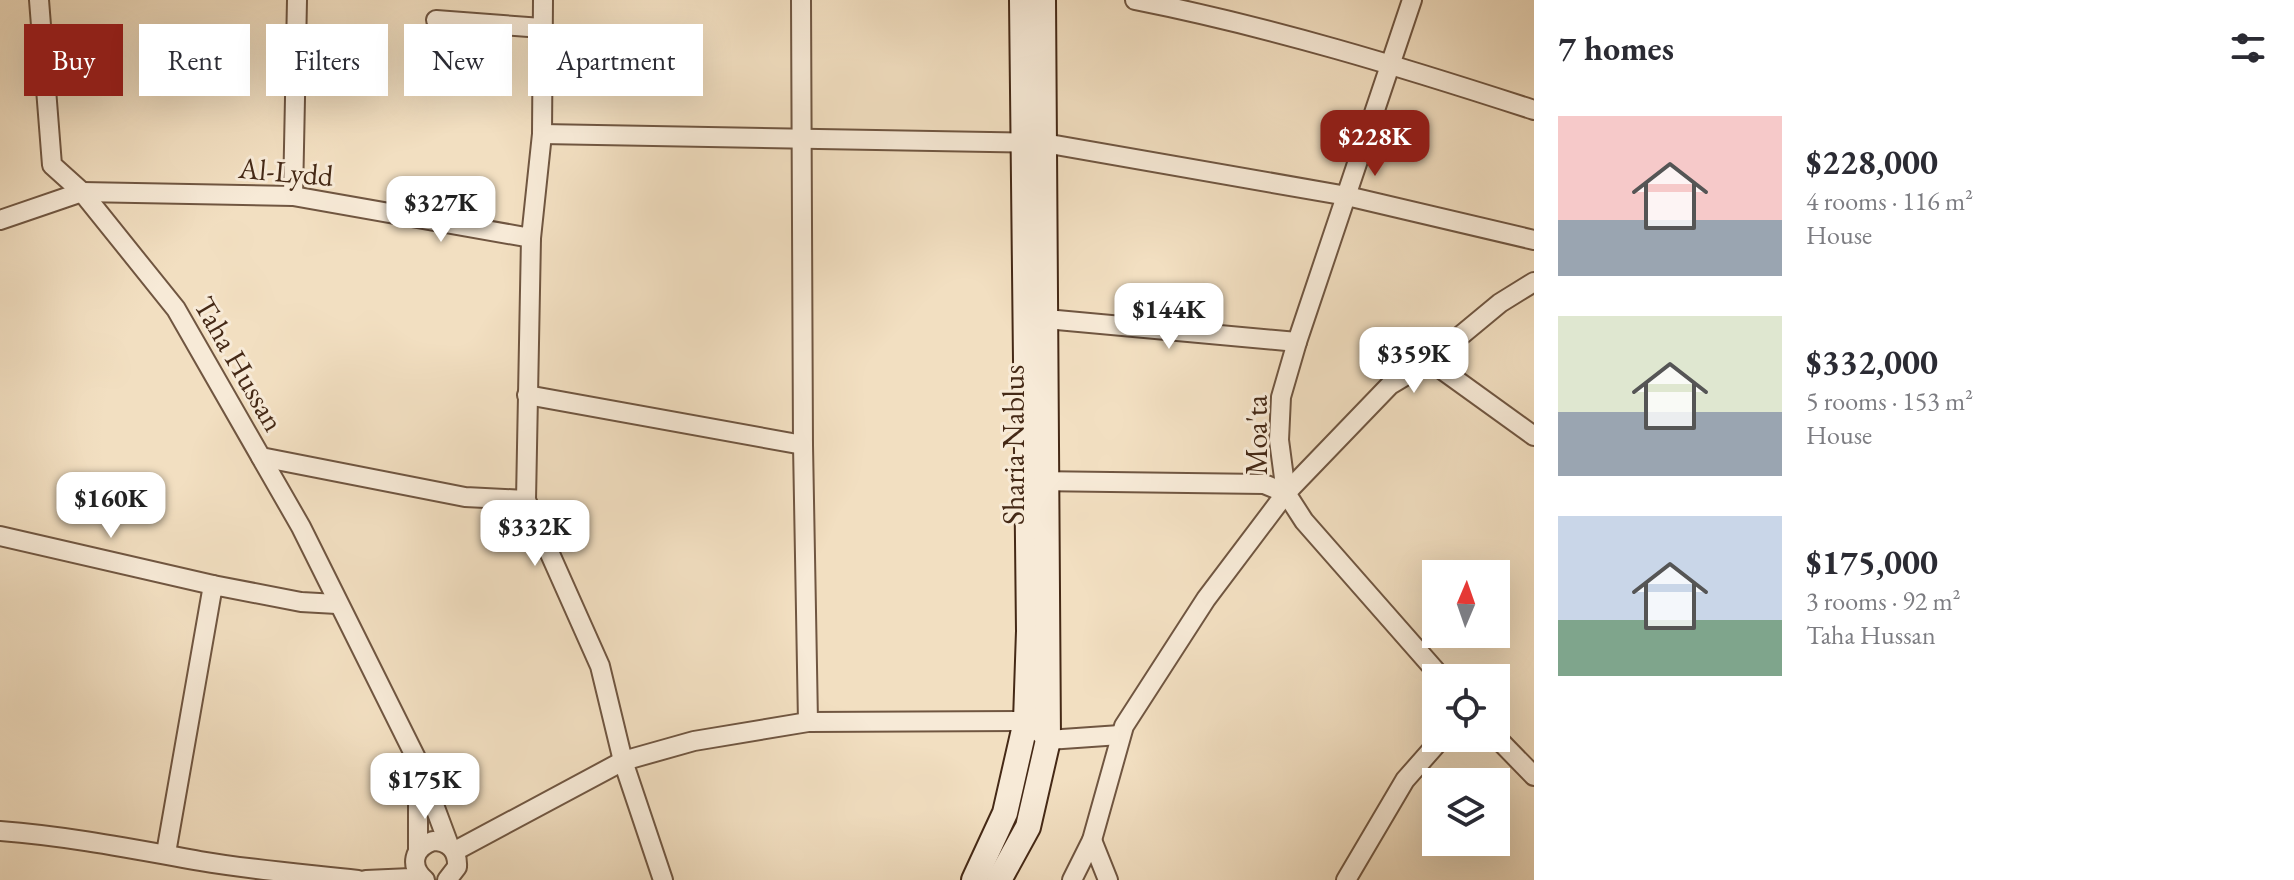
<!DOCTYPE html>
<html lang="en">
<head>
<meta charset="utf-8">
<style>
  body { margin:0; font-family:"EB Garamond",serif; background:#f7f7f7; color:#2b2b33; height:100vh; display:flex; flex-direction:column; font-size:30px; white-space:nowrap }
  * { box-sizing:border-box; margin:0 }
  p { font-size:26px; color:#7c7c81 }
  .icon { flex:none; width:44px; height:44px; fill:none; stroke:currentColor; stroke-width:2; stroke-linecap:round; stroke-linejoin:round }
  .map { position:relative; flex:1; overflow:hidden }
  .sheet { display:flex; flex-direction:column; background:#fff; width:760px }
  .sheet>* { flex:none }
  .hud { position:absolute; left:24px; top:24px; width:760px; height:72px; display:flex; gap:16px }
  .needle { width:52px; rotate:2deg }
  .controls { position:absolute; left:1422px; top:560px; display:grid; gap:16px }
  .controls a { display:grid; place-items:center; width:88px; height:88px; border-radius:0px; background:#fff; box-shadow:0 8px 32px #0002; font-size:40px }
  .price { position:absolute; translate:-50% -68px; padding:0 18px; border-radius:16px; background:#fff; color:#222; font-size:26px; line-height:52px; filter:drop-shadow(0 2px 4px #0008) }
  .price::after { content:''; position:absolute; left:50%; top:48px; width:24px; height:18px; margin-left:-12px; background:inherit; clip-path:polygon(0 0,100% 0,50% 100%) }
  .price.active { background:#8f2418; color:#fff }
  ul { padding:0; list-style:none }
  li { display:flex; align-items:center; gap:24px; height:200px; padding:0 24px }
  li span { display:grid; place-items:center; flex:none; width:224px; height:160px; border-radius:0px; color:#555 }
  li>.icon { margin-inline-start:auto }
  span .icon { width:96px; height:96px; fill:#fffc; stroke-width:1 }
  li b { font-size:34px }
  h2 { display:flex; justify-content:space-between; align-items:center; height:96px; padding:0 24px; font-size:34px }
  .tag { padding:0 28px; border-radius:0px; background:#fff; box-shadow:0 8px 32px #0002; font-size:28px; line-height:72px }
  .tag.active { background:#8f2418; color:#fff }
  main { display:flex; flex:1; min-height:0 }
  .map>svg:first-child { display:block }
</style>
</head>
<body>
<main>
<div class="map">
<svg width="1534" height="880" viewBox="0 0 1534 880">
  <rect width="100%" height="100%" fill="#f2dfc1"/>
  <filter id="stains"><feTurbulence type="fractalNoise" baseFrequency=".0025" numOctaves="4"/><feColorMatrix values="0 0 0 0 .2 0 0 0 0 .09 0 0 0 0 .02 0 0 0 .5 -.17"/></filter>
  <radialGradient id="worn" r=".72"><stop offset=".6" stop-color="#630" stop-opacity="0"/><stop offset="1" stop-color="#630" stop-opacity=".3"/></radialGradient>
  <g fill="none" stroke-linecap="round" stroke-linejoin="round">
    <defs>
      <g id="street">
        <path d="M 39,0 L 52,165 L 82,192 L 176,309 L 301,527 L 418,762 L 449,845"/>
        <path d="M 801,0 L 803,445 L 808,722"/>
        <path d="M 1135,0 C 1271,27 1402,67 1534,110"/>
        <path d="M 1412,0 L 1297,342 L 1281,397 L 1279,440 L 1286,493 L 1304,521 L 1442,678"/>
        <path d="M 436,20 L 542,28"/>
        <path d="M 542,134 L 1044,143 L 1347,196 L 1534,240"/>
        <path d="M 293,196 L 297,0"/>
        <path d="M 0,220 L 82,192 L 293,196 L 531,238 L 542,134 L 543,0"/>
        <path d="M 531,238 L 526,500 L 600,666 L 623,761 L 663,880"/>
        <path d="M 1046,319 L 1297,342"/>
        <path d="M 1430,361 L 1534,436"/>
        <path d="M 527,395 L 803,445"/>
        <path d="M 261,457 L 465,497 L 526,500"/>
        <path d="M 1034,481 L 1264,484 L 1286,493"/>
        <path d="M 0,536 L 213,585"/>
        <path d="M 1496,737 L 1534,776"/>
        <path d="M 0,831 C 67,836 133,849 200,861 C 252,870 305,874 358,880"/>
        <path d="M 1092,840 L 1108,880"/>
        <path d="M 418,849 L 418,777"/>
        <path d="M 455,851 L 623,761 L 694,741 L 808,722 L 1026,721 L 1048,740 L 1120,735"/>
        <path d="M 166,853 L 213,585 L 301,602 L 337,604"/>
        <path d="M 366,880 L 411,878 L 419,875"/>
        <path d="M 425,880 C 409,866 413,848 433,841 C 449,841 458,851 457,867 L 447,880"/>
        <path d="M 1072,880 L 1092,840 L 1124,726 L 1206,599 L 1286,493 L 1390,385 L 1430,361 L 1500,303 L 1534,282"/>
        <path d="M 1346,880 L 1405,780 L 1442,738"/>
      </g>
      <g id="secondary">
        <path d="M 974,880 L 1005,813 L 1026,721 L 1029,631 L 1022,0"/>
        <path d="M 999,880 L 1028,827 L 1048,740 L 1043,0"/>
      </g>
    </defs>
    <use href="#street" stroke="#705641" stroke-width="22"/>
    <use href="#secondary" stroke="#452916" stroke-width="28"/>
    <use href="#street" stroke="#f7ead7" stroke-width="18"/>
    <use href="#secondary" stroke="#f7ead7" stroke-width="24"/>
  </g>
  <g text-anchor="middle" stroke-width="6" stroke-linejoin="round" paint-order="stroke">
    <g font-size="30" fill="#452916" stroke="#f7ead7">
      <text transform="translate(286 172) rotate(5)" y="10">Al-Lydd</text>
      <text transform="translate(239 364) rotate(60)" y="10">Taha Hussan</text>
      <text transform="translate(1257 435) rotate(-90)" y="10">Moa'ta</text>
      <text transform="translate(1014 445) rotate(-90)" y="10">Sharia Nablus</text>
    </g>
  </g>
  <rect width="100%" height="100%" filter="url(#stains)"/>
  <rect width="100%" height="100%" fill="url(#worn)"/>
</svg>
<div class="controls">
<a><svg class="needle" viewBox="-14 -14 28 28"><path d="M0-13l5 13h-10z" fill="#e53935"/><path d="M0 13l5-13h-10z" fill="#7c7c81"/></svg></a>
<a><svg class="icon" aria-label="locate" viewBox="0 0 24 24"><circle cx="12" cy="12" r="6"/><path d="M12 2v4M12 18v4M2 12h4M18 12h4"/></svg></a>
<a><svg class="icon" aria-label="layers" viewBox="0 0 24 24"><path d="M12 4l9 5-9 5-9-5zM3 14l9 5 9-5"/></svg></a>
</div>
<b class="price active" style="left:1375px;top:178px">$228K</b>
<b class="price" style="left:441px;top:244px">$327K</b>
<b class="price" style="left:1169px;top:351px">$144K</b>
<b class="price" style="left:1414px;top:395px">$359K</b>
<b class="price" style="left:111px;top:540px">$160K</b>
<b class="price" style="left:535px;top:568px">$332K</b>
<b class="price" style="left:425px;top:821px">$175K</b>
<div class="hud">
<a class="tag active">Buy</a>
<a class="tag">Rent</a>
<a class="tag">Filters</a>
<a class="tag">New</a>
<a class="tag">Apartment</a>
</div>
</div>
<section class="sheet">
<h2>7 homes<svg class="icon" aria-label="filters" viewBox="0 0 24 24"><path d="M4 7h16M4 17h16"/><circle cx="9" cy="7" r="2"/><circle cx="15" cy="17" r="2"/></svg></h2>
<ul>
<li><span style="background:linear-gradient(#f6c9c9 65%,#9aa5b1 0)"><svg class="icon" aria-label="home" viewBox="0 0 24 24"><path d="M3 11l9-7 9 7M6 9v11h12V9"/></svg></span><div><b>$228,000</b><p>4 rooms · 116 m²</p><p>House</p></div></li>
<li><span style="background:linear-gradient(#dfe7d0 60%,#9aa5b1 0)"><svg class="icon" aria-label="home" viewBox="0 0 24 24"><path d="M3 11l9-7 9 7M6 9v11h12V9"/></svg></span><div><b>$332,000</b><p>5 rooms · 153 m²</p><p>House</p></div></li>
<li><span style="background:linear-gradient(#c9d6e8 65%,#7fa58c 0)"><svg class="icon" aria-label="home" viewBox="0 0 24 24"><path d="M3 11l9-7 9 7M6 9v11h12V9"/></svg></span><div><b>$175,000</b><p>3 rooms · 92 m²</p><p>Taha Hussan</p></div></li>
</ul>
</section>
</main>
</body>
</html>
